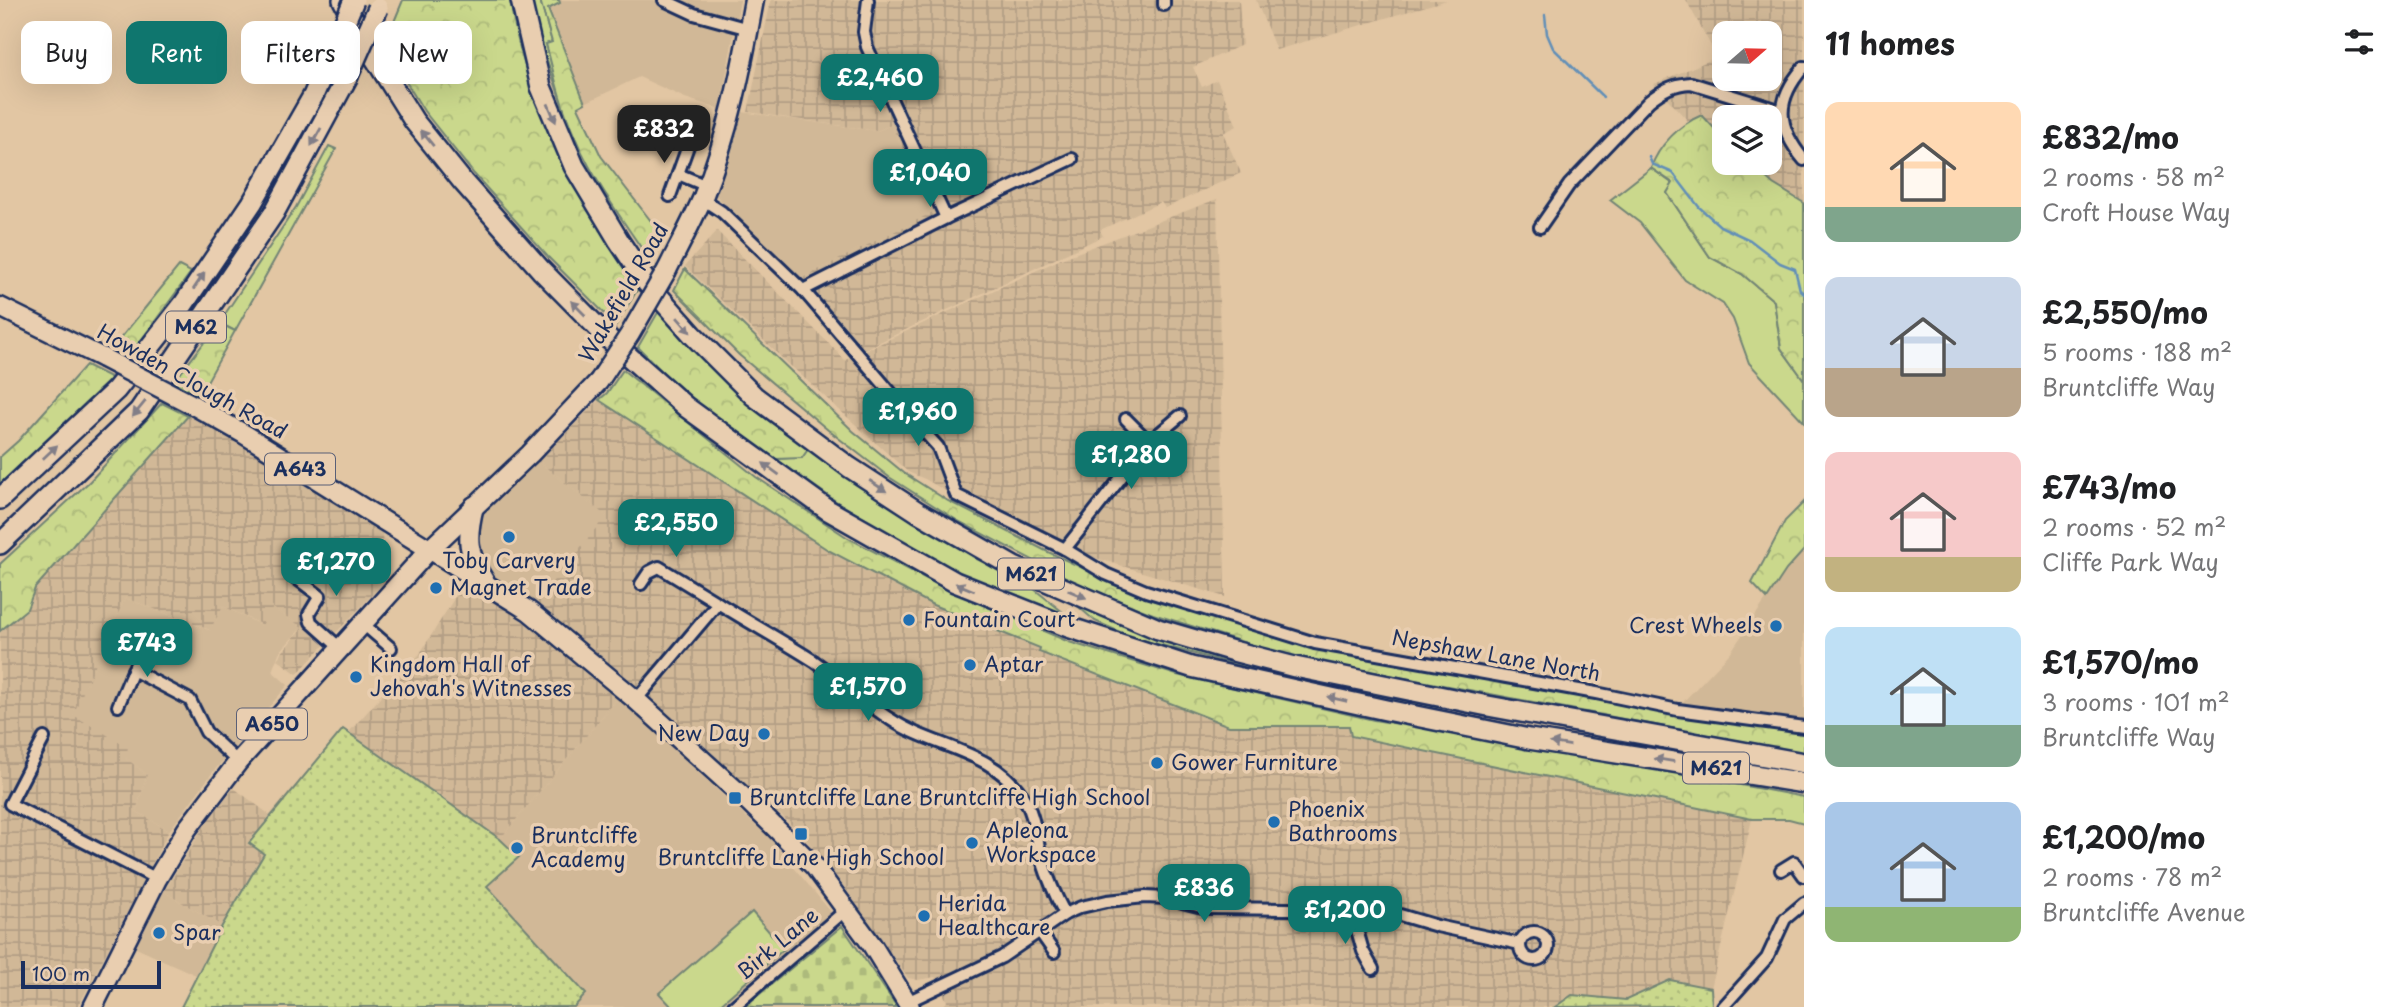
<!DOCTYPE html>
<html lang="en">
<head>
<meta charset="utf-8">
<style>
  body { margin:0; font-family:"Playpen Sans",sans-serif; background:#f2f2f2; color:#202124; height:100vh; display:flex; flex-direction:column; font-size:26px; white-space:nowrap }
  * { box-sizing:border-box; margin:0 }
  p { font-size:23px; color:#757577 }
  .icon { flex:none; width:38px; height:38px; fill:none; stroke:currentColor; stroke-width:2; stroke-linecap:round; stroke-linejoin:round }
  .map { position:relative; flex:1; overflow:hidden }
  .sheet { display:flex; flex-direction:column; background:#fff; width:595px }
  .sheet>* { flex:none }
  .top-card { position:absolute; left:21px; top:21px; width:665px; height:63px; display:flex; gap:14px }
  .needle { width:46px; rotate:70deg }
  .controls { position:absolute; left:1712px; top:21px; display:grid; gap:14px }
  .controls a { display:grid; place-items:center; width:70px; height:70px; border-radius:14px; background:#fff; box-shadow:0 7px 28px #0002; font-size:35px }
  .scale { position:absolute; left:21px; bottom:18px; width:140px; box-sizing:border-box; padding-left:7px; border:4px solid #1b2f5e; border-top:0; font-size:19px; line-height:24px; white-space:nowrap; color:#1b2f5e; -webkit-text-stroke:5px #e9ceb0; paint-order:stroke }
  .price { position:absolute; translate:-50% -60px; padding:0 16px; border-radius:14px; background:#0f766e; color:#fff; font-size:23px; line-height:46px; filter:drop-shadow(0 2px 4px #0008) }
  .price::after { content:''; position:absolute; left:50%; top:42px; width:21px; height:16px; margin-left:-10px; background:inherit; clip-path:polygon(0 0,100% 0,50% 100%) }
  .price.selected { background:#222; color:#fff }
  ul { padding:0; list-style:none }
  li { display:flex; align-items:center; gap:21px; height:175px; padding:0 21px }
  li span { display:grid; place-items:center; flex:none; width:196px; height:140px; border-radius:14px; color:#555 }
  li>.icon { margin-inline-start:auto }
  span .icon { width:84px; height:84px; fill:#fffc; stroke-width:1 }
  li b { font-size:30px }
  h2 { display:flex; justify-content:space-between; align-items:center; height:84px; padding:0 21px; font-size:30px }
  .tag { padding:0 24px; border-radius:14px; background:#fff; box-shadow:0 7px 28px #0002; font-size:24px; line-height:63px }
  .tag.selected { background:#0f766e; color:#fff }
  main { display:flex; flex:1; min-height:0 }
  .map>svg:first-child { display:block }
</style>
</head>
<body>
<main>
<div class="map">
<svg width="1804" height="1007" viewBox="0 0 1804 1007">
  <defs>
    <pattern id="industrial-grid" width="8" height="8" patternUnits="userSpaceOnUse" patternTransform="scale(1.75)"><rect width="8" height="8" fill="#d1b897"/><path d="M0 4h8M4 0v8" fill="none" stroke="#b39e85"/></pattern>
    <pattern id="forest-crowns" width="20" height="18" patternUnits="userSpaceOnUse" patternTransform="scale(1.75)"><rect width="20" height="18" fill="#cad88c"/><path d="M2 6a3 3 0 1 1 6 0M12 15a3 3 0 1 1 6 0" fill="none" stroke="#adba7b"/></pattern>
    <pattern id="cemetery-stones" width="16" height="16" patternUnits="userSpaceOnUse" patternTransform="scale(1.75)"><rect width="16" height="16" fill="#cad88c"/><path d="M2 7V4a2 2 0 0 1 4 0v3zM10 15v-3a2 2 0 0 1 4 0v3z" fill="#adba7b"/></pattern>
    <pattern id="park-dots" width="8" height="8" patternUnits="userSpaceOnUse" patternTransform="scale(1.75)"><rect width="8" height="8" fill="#cad88c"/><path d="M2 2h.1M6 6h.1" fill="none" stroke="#adba7b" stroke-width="1.8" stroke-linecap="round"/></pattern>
  </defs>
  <rect width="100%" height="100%" fill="#e2c6a3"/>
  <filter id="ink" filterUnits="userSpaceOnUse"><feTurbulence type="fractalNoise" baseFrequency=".0143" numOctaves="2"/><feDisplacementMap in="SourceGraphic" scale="14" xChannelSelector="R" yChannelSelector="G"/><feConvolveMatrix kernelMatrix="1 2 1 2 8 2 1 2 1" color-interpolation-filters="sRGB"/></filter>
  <g filter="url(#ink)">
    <g fill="#d1b897">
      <path d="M 559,0 L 740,0 L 720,109 L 685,98 L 639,77 L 585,103 L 548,9 L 560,4 Z"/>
      <path d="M 742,112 L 877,131 L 891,125 L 935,212 L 802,278 L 711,191 Z"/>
      <path d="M 538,461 L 652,552 L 533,606 L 494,578 L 479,562 L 475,527 L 479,517 Z"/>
      <path d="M 1804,550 L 1804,719 L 1682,703 L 1730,653 L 1786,570 Z"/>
      <path d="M 125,598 L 209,630 L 223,606 L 261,625 L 272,607 L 302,627 L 279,653 L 272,671 L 288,685 L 213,772 L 169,831 L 136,811 L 147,775 L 72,715 Z"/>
      <path d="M 618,698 L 770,839 L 831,912 L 722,1007 L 181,1007 L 196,975 L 136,948 L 164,892 L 222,926 L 270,815 L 343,729 L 500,839 Z"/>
    </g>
    <g fill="url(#industrial-grid)" fill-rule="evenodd">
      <path d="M 771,0 L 1239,0 L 1242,45 L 1193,67 L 1202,87 L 1217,80 L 1237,126 L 1223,133 L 1241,173 L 1165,208 L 1161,202 L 1100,230 L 1103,236 L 863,350 L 802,278 L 935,211 L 891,125 L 877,131 L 748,112 Z"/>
      <path d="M 1256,0 L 1447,0 L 1276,50 Z"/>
      <path d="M 1686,0 L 1804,0 L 1804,203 L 1773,184 L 1750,163 L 1769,163 L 1769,117 L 1724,117 L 1724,139 L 1702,115 L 1688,121 L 1654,84 L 1717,57 ZM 1724,33 L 1769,33 L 1769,79 L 1724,79 Z"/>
      <path d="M 1217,199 L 1225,597 L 1023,536 L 925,479 L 908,472 L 782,358 L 685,266 L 717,231 L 845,360 L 1061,259 Z"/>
      <path d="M 599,400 L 828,550 L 933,605 L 1040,648 L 1039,652 L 1229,726 L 1349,726 L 1351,736 L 1673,800 L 1752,819 L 1711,988 L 1670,980 L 1626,1000 L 1572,995 L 1555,1007 L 944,1007 L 947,1001 L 935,977 L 918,980 L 908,978 L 843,885 L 806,840 L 782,816 L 766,807 L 624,676 L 533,606 L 606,516 L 538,461 Z"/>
      <path d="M 188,416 L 285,468 L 382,533 L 385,581 L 297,674 L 277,659 L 302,627 L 273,608 L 262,625 L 223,606 L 210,630 L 125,598 L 73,715 L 128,747 L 126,758 L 147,775 L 136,811 L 169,831 L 78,1007 L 0,1007 L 0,631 L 27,609 L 35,588 Z"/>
      <path d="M 465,581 L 547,637 L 618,698 L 500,839 L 348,733 L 419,655 Z"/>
      <path d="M 234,788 L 270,815 L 250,843 L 264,853 L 222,926 L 164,892 L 207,821 Z"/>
    </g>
    <g fill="#cad88c" stroke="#728475" stroke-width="2">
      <path d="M 531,0 L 540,0 L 552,42 L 546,44 L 565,112 L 543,49 Z"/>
      <path d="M 329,146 L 336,149 L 235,331 L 219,323 L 296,207 Z"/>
      <path d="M 1651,168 L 1673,184 L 1667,193 L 1710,257 L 1742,274 L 1774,301 L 1781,348 L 1804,380 L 1804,422 L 1749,363 L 1733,319 L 1723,304 L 1685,280 L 1640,223 L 1610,200 Z"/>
      <path d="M 811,445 L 895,506 L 977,559 L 1024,581 L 1069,617 L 955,572 L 837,502 L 776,459 L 802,457 Z"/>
      <path d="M 1074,603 L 1447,706 L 1447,709 L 1286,678 L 1131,637 L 1095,621 Z"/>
      <path d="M 752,912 L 784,949 L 717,1007 L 672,1007 L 659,993 Z"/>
    </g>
    <g fill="url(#forest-crowns)" stroke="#728475" stroke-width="2">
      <path d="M 403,0 L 510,0 C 526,103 577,204 639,287 L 616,325 L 548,257 L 474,174 L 424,111 L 384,46 Z"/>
      <path d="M 540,0 L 559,0 L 560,3 L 548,9 L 585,103 L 578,107 L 601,156 L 664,238 L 651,262 C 618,214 584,167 565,112 C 557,90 552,66 546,44 L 552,42 Z"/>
      <path d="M 1702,115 L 1724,139 L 1724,163 L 1750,163 L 1773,184 L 1804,203 L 1804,380 L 1781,348 L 1774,301 L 1742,274 L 1710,257 L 1667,193 L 1673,183 L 1651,168 C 1658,146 1680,124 1702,115 Z"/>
      <path d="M 179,266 L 191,272 L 128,358 L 111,350 Z"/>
      <path d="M 685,269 L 853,431 L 904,473 L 948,501 L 1046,551 L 1144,596 L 1292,641 L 1722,720 L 1804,732 L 1804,753 L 1288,656 L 1153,614 L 1088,589 L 958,521 L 889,477 L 828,430 L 739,355 L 674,290 Z"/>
      <path d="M 660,309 L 811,445 L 802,458 L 776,459 L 691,401 L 638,347 Z"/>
      <path d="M 219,323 L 235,331 L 199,396 L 174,382 Z"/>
      <path d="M 86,365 L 112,378 L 0,484 L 0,457 L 18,441 Z"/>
      <path d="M 623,370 L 756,477 L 848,538 L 944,588 L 1069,642 L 1177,675 L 1374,720 L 1512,742 L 1804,797 L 1804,823 L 1789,819 L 1752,819 L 1351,736 L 1349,726 L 1229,726 L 1039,652 L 1040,648 L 933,605 L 828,550 L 599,400 L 607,393 Z"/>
      <path d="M 162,403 L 188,416 L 35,588 L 27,609 L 0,631 L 0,564 L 90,481 Z"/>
      <path d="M 1804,502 L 1804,550 L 1786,570 L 1767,599 L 1752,583 L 1785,521 Z"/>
    </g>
    <path fill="url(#cemetery-stones)" stroke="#728475" stroke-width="2" d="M 842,926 L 897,1007 L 744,1007 Z"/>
    <g fill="url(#park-dots)" stroke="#728475" stroke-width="2">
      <path d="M 343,729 L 500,839 L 519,857 L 487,886 L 586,994 L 574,1007 L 181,1007 L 222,926 L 264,854 L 249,843 Z"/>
      <path d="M 1670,980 L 1711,988 L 1712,1006 L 1555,1007 L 1572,995 L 1626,1000 Z"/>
    </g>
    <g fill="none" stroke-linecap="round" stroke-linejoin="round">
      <g stroke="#628fb7" stroke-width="2.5">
        <path d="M 1545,15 L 1547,34 L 1553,48 L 1603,97"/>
        <path d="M 1649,157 L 1652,164 L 1673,173 L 1699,207 L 1720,226 L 1750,240 L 1780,263 L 1795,269 L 1800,290 L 1804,294"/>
      </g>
      <defs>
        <g id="street">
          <path d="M 664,0 L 694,14 L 749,29"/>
          <path d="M 868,0 L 864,32 L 867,47 L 946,218"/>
          <path d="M 1164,0 L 1164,5"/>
          <path d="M 1804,67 C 1775,100 1776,126 1804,160"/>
          <path d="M 678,174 L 707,186"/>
          <path d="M 670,196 L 688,146"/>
          <path d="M 702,199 L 722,212 L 803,290 L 928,436 L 938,447 L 956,495 L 1065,549 L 1106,574 L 1146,591 L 1315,643 L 1596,693 L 1678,710 L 1804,727"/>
          <path d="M 1540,227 L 1569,185 L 1649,101 C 1663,90 1673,84 1691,83 L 1782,111"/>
          <path d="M 803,290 L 946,218 L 1072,159"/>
          <path d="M 1126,419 L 1149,442"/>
          <path d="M 1065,549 L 1149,442 L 1180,416"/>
          <path d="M 292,575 L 320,596 L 309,614 L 311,622 L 340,648"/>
          <path d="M 641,584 L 649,572 L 659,567 L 718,603"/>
          <path d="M 362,623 L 391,648"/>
          <path d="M 133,670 L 190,700 L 206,732 L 238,762"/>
          <path d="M 636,700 L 718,603 C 750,623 783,641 814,661 C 840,679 863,702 890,719 C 933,748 990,749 1022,795 C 1035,814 1036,838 1042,860 C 1048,879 1056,897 1065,914"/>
          <path d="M 118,706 L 146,640"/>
          <path d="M 44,738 L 10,804 L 157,879"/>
          <path d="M 1781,870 L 1794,862 L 1804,876"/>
          <path d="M 1351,909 L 1363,951 L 1373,969"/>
          <circle cx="1534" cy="946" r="14"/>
          <path d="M 1040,932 L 1054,952"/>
          <path d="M 907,1002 L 1002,957 L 1065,914 L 1081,907 L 1107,901 L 1145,897 L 1166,898 L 1206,908 L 1383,910 L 1437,926 L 1520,944"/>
          <path d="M 733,1007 L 847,909"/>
          <path d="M 1723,1007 L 1767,958 L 1785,919 L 1804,903"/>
        </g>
        <g id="primary">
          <path d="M 667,270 C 679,246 692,222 703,197 C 729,134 742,67 754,0"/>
          <path d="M 0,307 L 103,358"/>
          <path d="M 193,405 L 244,434 L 529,611 L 636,700 L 750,803 L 814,866 L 872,945 L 910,1007"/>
          <path d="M 474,506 C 466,538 467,554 485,582"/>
          <path d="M 93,1007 L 157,879 L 187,829 L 238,762 L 430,549 L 530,454 L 599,381"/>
        </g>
        <g id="highway">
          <path d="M 343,0 L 371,52 L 414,121 L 463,182 L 541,270 L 609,339 L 686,407 L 828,510 L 955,582 L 1068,627 L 1191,667 L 1386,710 L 1529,739 L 1804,783"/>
          <path d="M 521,0 L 541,87 L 574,166 L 619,241 L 647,283 L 693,335 L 754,396 L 849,467 L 918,512 L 1014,567 L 1158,629 L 1233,651 L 1295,667 L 1488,706 L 1804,763"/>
          <path d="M 0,499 L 116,390 L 183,305 L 252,203 L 313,96 L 336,43"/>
          <path d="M 0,544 L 139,411 L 274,213 L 348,76"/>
        </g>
      </defs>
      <use href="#street" stroke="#1b2f5e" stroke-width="16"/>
      <use href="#primary" stroke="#1b2f5e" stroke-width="23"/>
      <use href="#highway" stroke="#1b2f5e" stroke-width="24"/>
      <use href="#street" stroke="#e9ceb0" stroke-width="10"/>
      <use href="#primary" stroke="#e9ceb0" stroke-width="18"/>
      <use href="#highway" stroke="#e9ceb0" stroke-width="19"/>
      <defs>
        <g id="primary-bridge">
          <path d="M 103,358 L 193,405"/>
          <path d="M 599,381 L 630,334 L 667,270"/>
        </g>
        <g id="highway-bridge">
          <path d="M 336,43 L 354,0"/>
          <path d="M 348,76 L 378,8"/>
        </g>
      </defs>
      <use href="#primary-bridge" stroke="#1b2f5e" stroke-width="23" stroke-linecap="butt"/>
      <use href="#highway-bridge" stroke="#1b2f5e" stroke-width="24" stroke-linecap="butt"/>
      <use href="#primary-bridge" stroke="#e9ceb0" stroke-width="18"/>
      <use href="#highway-bridge" stroke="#e9ceb0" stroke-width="19"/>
    </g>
    <defs><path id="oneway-solid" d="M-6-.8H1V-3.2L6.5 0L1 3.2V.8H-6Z" transform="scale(1.75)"/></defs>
    <g fill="#827e87">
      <use href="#oneway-solid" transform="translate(552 113) rotate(67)"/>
      <use href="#oneway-solid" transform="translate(316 137) rotate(119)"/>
      <use href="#oneway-solid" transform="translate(427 138) rotate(-129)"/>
      <use href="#oneway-solid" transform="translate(199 281) rotate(-56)"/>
      <use href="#oneway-solid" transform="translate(578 308) rotate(-135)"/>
      <use href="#oneway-solid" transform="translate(684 325) rotate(49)"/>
      <use href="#oneway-solid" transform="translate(139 409) rotate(129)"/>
      <use href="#oneway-solid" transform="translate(50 452) rotate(-43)"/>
      <use href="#oneway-solid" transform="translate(771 469) rotate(-144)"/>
      <use href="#oneway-solid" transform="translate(878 486) rotate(33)"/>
      <use href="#oneway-solid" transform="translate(965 587) rotate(-158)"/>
      <use href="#oneway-solid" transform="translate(1077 594) rotate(23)"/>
      <use href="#oneway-solid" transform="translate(1337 699) rotate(-167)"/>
      <use href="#oneway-solid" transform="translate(1560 744) rotate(-171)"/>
      <use href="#oneway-solid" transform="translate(1664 760) rotate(-171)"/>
    </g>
  </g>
  <g fill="#1f6fb2" stroke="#e9ceb0" stroke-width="2.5">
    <circle cx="509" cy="537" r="7"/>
    <circle cx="436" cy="588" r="7"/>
    <circle cx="909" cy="620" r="7"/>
    <circle cx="1776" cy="626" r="7"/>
    <circle cx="970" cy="665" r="7"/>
    <circle cx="356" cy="677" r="7"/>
    <circle cx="764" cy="734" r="7"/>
    <circle cx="1157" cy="763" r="7"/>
    <rect x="728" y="791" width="14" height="14" rx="3.5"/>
    <circle cx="1274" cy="822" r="7"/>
    <rect x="794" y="827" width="14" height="14" rx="3.5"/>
    <circle cx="972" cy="843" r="7"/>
    <circle cx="517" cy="848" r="7"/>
    <circle cx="924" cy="916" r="7"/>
    <circle cx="159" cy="933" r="7"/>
  </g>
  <g text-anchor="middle" stroke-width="7" stroke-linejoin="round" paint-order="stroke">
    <g fill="#e9ceb0" stroke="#595f77" stroke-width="2">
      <rect x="166" y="311.5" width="60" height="31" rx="5"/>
      <rect x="265" y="453.5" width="70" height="31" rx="5"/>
      <rect x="998" y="558.5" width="66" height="31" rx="5"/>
      <rect x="237" y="708.5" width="70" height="31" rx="5"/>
      <rect x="1683" y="752.5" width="66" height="31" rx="5"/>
    </g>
    <g font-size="19" font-weight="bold" fill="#1b2f5e">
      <text x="196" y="334">M62</text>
      <text x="300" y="476">A643</text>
      <text x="1031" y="581">M621</text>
      <text x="272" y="731">A650</text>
      <text x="1716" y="775">M621</text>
    </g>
    <g font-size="21" fill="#1b2f5e" stroke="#e9ceb0">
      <text transform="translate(624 293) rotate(-60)" y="7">Wakefield Road</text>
      <text transform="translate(192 382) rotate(29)" y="7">Howden Clough Road</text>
      <text transform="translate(1496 656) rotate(10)" y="7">Nepshaw Lane North</text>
      <text transform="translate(778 944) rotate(-40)" y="7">Birk Lane</text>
    </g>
    <g font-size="21" fill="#1b2f5e" stroke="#e9ceb0" text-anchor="start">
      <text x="509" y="568" text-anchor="middle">Toby Carvery</text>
      <text x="450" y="595">Magnet Trade</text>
      <text x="923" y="627">Fountain Court</text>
      <text x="1762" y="633" text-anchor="end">Crest Wheels</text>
      <text x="370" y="672">Kingdom Hall of<tspan x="370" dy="24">Jehovah's Witnesses</tspan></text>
      <text x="984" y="672">Aptar</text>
      <text x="750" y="741" text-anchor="end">New Day</text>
      <text x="1171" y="770">Gower Furniture</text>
      <text x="749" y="805">Bruntcliffe Lane Bruntcliffe High School</text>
      <text x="1288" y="817">Phoenix<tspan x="1288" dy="24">Bathrooms</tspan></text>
      <text x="986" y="838">Apleona<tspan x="986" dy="24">Workspace</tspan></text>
      <text x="531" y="843">Bruntcliffe<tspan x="531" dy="24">Academy</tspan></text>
      <text x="801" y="865" text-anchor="middle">Bruntcliffe Lane High School</text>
      <text x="938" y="911">Herida<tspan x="938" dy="24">Healthcare</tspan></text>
      <text x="173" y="940">Spar</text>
    </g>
  </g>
</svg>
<div class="controls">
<a><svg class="needle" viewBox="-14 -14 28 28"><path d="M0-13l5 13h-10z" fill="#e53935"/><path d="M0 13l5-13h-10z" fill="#757577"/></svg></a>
<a><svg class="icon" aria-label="layers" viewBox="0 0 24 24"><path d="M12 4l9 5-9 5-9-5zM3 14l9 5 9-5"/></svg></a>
</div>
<div class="scale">100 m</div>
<b class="price" style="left:880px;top:114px">£2,460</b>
<b class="price selected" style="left:664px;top:165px">£832</b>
<b class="price" style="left:930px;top:209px">£1,040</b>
<b class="price" style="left:918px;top:448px">£1,960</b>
<b class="price" style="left:1131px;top:491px">£1,280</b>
<b class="price" style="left:676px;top:559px">£2,550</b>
<b class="price" style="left:336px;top:598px">£1,270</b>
<b class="price" style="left:147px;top:679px">£743</b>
<b class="price" style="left:868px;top:723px">£1,570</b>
<b class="price" style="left:1204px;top:924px">£836</b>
<b class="price" style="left:1345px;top:946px">£1,200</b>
<div class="top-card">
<a class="tag">Buy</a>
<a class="tag selected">Rent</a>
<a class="tag">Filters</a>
<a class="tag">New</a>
</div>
</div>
<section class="sheet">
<h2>11 homes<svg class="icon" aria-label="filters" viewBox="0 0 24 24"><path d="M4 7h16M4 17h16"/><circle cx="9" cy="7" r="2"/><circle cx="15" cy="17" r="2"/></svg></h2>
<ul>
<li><span style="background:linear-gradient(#ffd9b3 75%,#7fa58c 0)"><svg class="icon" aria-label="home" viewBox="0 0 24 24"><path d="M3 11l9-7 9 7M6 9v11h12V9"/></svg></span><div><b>£832/mo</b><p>2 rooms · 58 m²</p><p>Croft House Way</p></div></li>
<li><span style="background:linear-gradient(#c9d6e8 65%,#b9a48a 0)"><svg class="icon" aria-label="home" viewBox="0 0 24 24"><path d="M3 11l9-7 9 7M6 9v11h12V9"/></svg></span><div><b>£2,550/mo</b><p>5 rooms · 188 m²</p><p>Bruntcliffe Way</p></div></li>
<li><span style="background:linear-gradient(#f6c9c9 75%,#c2b280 0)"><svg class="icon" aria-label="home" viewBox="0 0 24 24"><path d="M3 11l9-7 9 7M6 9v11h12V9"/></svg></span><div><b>£743/mo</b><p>2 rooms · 52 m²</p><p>Cliffe Park Way</p></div></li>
<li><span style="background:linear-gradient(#bfe0f5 70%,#7fa58c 0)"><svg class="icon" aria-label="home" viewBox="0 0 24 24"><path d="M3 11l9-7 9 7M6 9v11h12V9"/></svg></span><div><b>£1,570/mo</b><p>3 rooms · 101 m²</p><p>Bruntcliffe Way</p></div></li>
<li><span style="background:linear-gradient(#a9c7e8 75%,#8fb573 0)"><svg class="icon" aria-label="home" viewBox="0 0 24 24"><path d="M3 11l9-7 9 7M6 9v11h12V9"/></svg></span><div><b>£1,200/mo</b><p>2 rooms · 78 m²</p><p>Bruntcliffe Avenue</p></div></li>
</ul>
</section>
</main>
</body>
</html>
